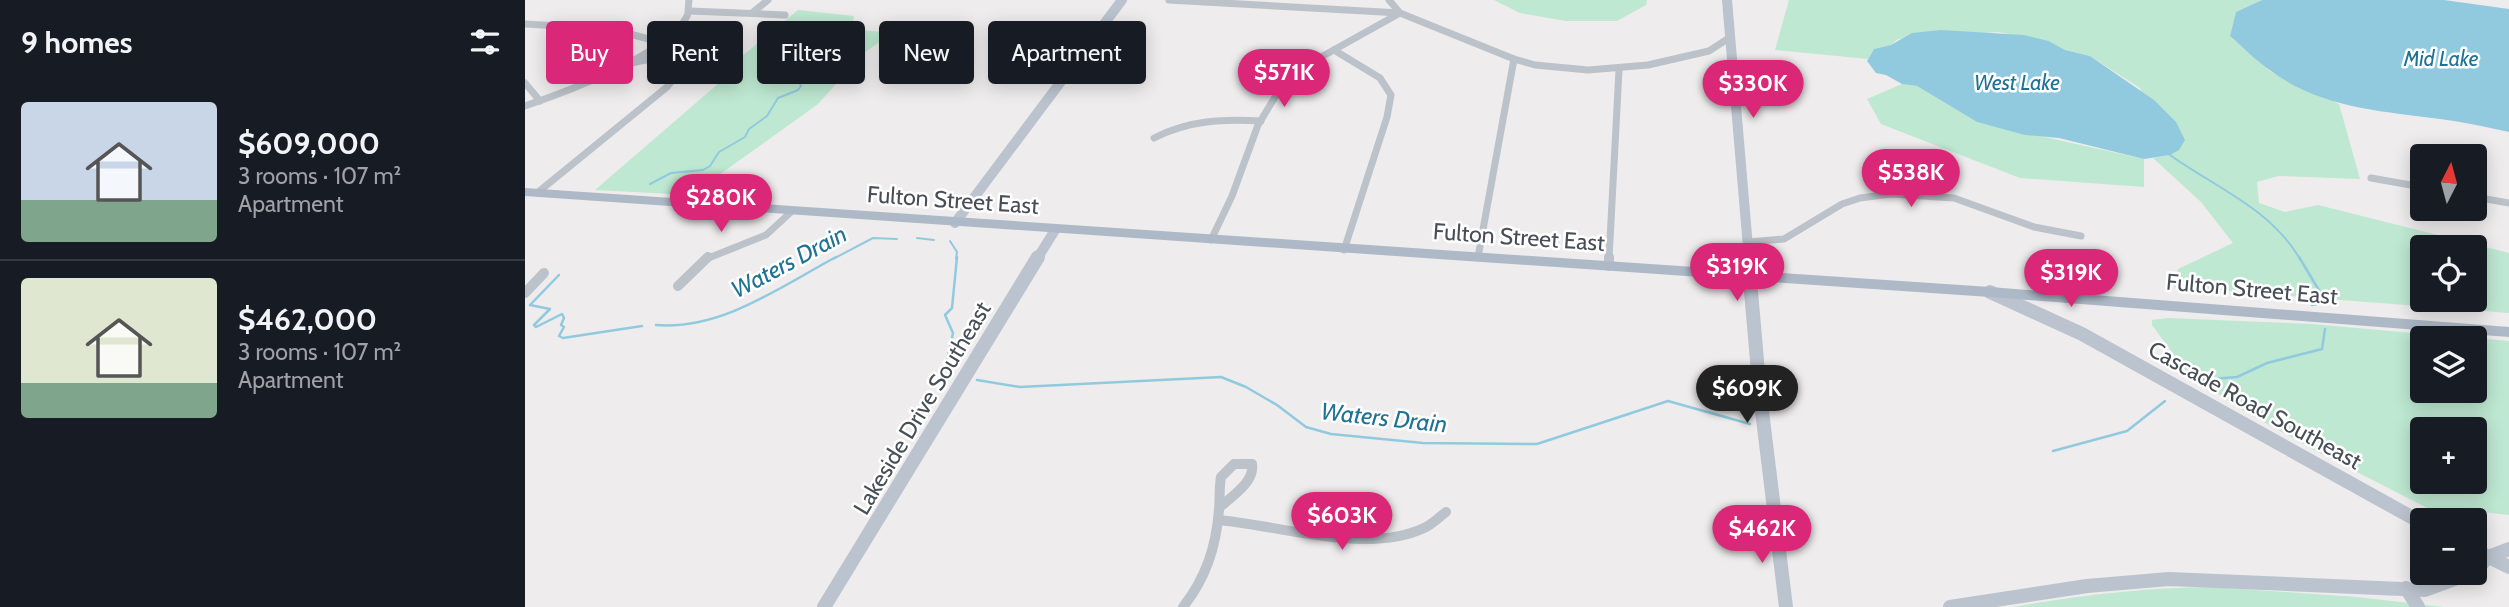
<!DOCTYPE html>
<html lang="en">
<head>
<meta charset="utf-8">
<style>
  body { margin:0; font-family:Cabin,sans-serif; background:#242831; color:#f1f3f6; height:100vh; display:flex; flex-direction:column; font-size:26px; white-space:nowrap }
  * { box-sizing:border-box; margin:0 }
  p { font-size:23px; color:#9ea1a6 }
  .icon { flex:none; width:38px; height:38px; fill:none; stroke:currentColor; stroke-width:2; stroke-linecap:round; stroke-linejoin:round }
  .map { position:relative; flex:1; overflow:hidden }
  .side { display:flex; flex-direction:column; background:#171b24; width:525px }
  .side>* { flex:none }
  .top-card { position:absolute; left:21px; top:21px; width:665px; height:63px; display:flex; gap:14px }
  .needle { width:46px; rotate:6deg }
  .tools { position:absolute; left:1885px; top:144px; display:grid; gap:14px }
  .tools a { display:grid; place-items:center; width:77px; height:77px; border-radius:7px; background:#171b24; box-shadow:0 4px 18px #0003; font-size:35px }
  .price { position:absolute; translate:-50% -60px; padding:0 16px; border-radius:24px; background:#db2777; color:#fff; font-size:23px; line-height:46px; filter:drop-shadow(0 2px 4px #0008) }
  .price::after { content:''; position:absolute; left:50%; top:42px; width:21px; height:16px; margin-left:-10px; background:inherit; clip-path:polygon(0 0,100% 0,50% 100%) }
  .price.selected { background:#222; color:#fff }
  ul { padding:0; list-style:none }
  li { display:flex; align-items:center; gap:21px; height:175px; padding:0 21px }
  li+li { border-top:2px solid #363941 }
  li span { display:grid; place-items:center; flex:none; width:196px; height:140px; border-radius:7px; color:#555 }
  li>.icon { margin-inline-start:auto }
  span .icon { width:84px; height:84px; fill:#fffc; stroke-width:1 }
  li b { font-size:30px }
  h2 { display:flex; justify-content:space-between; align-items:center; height:84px; padding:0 21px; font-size:30px }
  .pill { padding:0 24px; border-radius:7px; background:#171b24; box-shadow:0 4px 18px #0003; font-size:24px; line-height:63px }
  .pill.selected { background:#db2777; color:#fff }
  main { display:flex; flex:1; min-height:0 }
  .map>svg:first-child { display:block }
</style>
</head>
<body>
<main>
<section class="side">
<h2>9 homes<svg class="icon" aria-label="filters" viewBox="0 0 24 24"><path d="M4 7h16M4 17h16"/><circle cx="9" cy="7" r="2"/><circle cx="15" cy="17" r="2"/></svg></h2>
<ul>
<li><span style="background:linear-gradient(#c9d6e8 70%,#7fa58c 0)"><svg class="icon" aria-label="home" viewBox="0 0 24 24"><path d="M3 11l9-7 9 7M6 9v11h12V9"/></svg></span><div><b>$609,000</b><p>3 rooms · 107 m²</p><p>Apartment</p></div></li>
<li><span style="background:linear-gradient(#dfe7d0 75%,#7fa58c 0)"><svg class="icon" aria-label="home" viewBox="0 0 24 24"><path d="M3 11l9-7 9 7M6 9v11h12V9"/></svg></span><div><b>$462,000</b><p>3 rooms · 107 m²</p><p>Apartment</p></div></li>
</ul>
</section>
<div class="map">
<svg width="1984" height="607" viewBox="0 0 1984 607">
  <rect width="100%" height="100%" fill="#eeecec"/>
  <g fill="#bee8d1" fill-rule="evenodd">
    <path d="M 969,0 L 1122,0 L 1121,5 L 1092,21 L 1041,21 L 995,13 Z"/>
    <path d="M 1264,0 L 1737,0 L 1711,12 L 1705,36 L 1746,72 L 1814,104 L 1835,179 L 1753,176 L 1732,182 L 1734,203 L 1760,212 L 1793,205 L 1984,253 L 1984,313 L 1649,287 L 1653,269 L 1708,243 L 1676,202 L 1628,158 L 1645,155 L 1615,88 L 1565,56 L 1540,50 L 1524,41 L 1473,32 L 1373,39 L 1366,45 L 1349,49 L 1343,59 L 1250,50 ZM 1897,247 L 1950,247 L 1950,299 L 1897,299 Z"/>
    <path d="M 273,10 L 329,16 L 328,22 L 337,30 L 367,33 L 339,53 L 293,104 L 166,195 L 70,190 L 194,83 L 155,81 L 171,61 L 211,61 Z"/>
    <path d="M 1377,84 L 1392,86 L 1452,122 L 1619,159 L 1619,187 L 1495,178 L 1356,124 L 1342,99 Z"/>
    <path d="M 1643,318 L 1786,324 L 1944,338 L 1897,338 L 1897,390 L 1950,390 L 1950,338 L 1984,341 L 1984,515 L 1958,512 L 1912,513 L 1789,450 L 1714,408 L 1664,375 L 1627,325 L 1627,320 ZM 1897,429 L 1950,429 L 1950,481 L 1897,481 Z"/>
    <path d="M 1687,587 L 1832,597 L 1919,607 L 1488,607 C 1556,595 1618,588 1687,587 Z"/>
  </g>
  <g fill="#91cadf">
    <path d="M 1737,0 L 1919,0 L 1984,9 L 1984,132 C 1961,127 1938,122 1915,119 C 1856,111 1796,108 1746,71 C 1731,61 1718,47 1705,36 L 1711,12 Z"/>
    <path d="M 1416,30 L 1499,35 L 1524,41 L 1540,50 L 1565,56 L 1629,100 L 1651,122 L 1660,140 L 1654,150 L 1645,155 L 1619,159 L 1534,138 L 1500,135 L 1452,122 L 1392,86 L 1377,84 L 1361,75 L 1351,73 L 1342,61 L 1349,49 L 1366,45 L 1387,33 Z"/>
  </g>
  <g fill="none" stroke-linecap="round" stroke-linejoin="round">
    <g stroke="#91cadf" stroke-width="2">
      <path d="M 1645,155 C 1691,188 1745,208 1775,259"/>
      <path d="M 125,184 L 146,173 L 178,170 L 185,166 L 194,152 L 220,137 L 224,129 L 242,116 L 253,98 L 273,90 L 276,86 L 270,73 L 285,64 L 275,60 L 268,52 L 242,59"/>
      <path d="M 392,238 L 409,240"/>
      <path d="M 425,241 L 432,252 L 431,259"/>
      <path d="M 308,259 L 348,238 L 372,239"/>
    </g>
    <g stroke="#91cadf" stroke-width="2.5">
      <path d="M 1774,257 L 1801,302 L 1787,305"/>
      <path d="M 34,275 L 5,305 L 25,309 L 9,325 L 11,327 L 37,314 L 39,318 L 36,325 L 39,327 L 34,336 L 38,338 L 117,326"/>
      <path d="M 131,325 C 197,330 255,287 311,257"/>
      <path d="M 421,365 L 428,333 L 420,315 L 427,308 L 432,257"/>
      <path d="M 452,380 L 495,387 L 696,377 L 721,387 L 752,405 L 781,427 L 806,434 L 898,443 L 1012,444 L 1143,401 L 1225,424"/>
      <path d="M 1674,380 L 1712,377 L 1742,363 L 1797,349 L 1800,329"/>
      <path d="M 1528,451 L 1602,431 L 1640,401"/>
    </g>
    <g stroke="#bcc2c9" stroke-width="7">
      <path d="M 644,0 L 875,13 L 989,59 L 1010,65 L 1063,70 L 1123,65 L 1184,51 L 1204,38"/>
      <path d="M 165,11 L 260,15"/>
      <path d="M 227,13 L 243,0"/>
      <path d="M 0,24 L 86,29 L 135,42"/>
      <path d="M 809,50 L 855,78 L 866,95 L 862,117 L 819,250"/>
      <path d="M 0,83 L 15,101"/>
      <path d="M 0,106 C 38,93 145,54 162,16 C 164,12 163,5 164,0"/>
      <path d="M 629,138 C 664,120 698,119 736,121"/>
      <path d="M 1846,178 L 1897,187"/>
      <path d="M 12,193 L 142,87 L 155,70 C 140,54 118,60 99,65"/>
      <path d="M 1950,197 L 1984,203"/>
      <path d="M 686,240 L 707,196 L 733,125 L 753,92 L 780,66 L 875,13 L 864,0"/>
      <path d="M 1224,242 L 1259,239 L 1317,204 L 1335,198 L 1366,194 L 1429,198 L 1509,227 L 1556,236"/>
      <path d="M 953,257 L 989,59"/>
      <path d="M 181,259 L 241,235 L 266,212"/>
      <path d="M 1084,259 L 1094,70"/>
    </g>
    <g stroke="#bcc2c9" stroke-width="10">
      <path d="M 1084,266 L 1084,257"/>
      <path d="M 153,286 L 183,257"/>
      <path d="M 0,293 L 19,273"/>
      <path d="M 693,520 C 754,525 842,555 899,528 C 907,525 914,517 921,512"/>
      <path d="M 658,607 C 681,578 691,547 694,510 C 695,499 694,488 696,477 L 709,464 L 727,464 C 730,482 707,496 695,507"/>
    </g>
    <g stroke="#bbc3ce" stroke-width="10">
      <path d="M 1202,0 L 1224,259"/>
      <path d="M 430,223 L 597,0"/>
      <path d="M 512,259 L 530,230"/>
    </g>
    <g stroke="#bbc3ce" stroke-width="14">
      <path d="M 1223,257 L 1235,395 L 1261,607"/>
      <path d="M 1465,292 L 1557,334 L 1897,523"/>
      <path d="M 1950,550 L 1984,567"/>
      <path d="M 1950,571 L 1963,557 L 1984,549"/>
      <path d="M 1881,588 L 1893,607"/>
      <path d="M 299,607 L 513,257"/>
      <path d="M 1425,607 L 1562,586 L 1644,579 L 1900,590 L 1949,572"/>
    </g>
    <path fill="#aeb9c8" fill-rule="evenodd" d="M 0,188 L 1465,287 L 1984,327 L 1984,337 L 1465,297 L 0,196 Z"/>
  </g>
  <g text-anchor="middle" stroke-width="5" stroke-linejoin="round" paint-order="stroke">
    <g font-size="21" font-style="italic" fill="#1e7293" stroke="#fff">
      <text x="1916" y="66">Mid Lake</text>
      <text x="1492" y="90">West Lake</text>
    </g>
    <g font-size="23" fill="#474e56" stroke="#fff">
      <text transform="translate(428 200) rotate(4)" y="8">Fulton Street East</text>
      <text transform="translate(994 237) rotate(4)" y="8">Fulton Street East</text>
      <text transform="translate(1727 289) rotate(5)" y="8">Fulton Street East</text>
      <text transform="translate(1730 405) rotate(29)" y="8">Cascade Road Southeast</text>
      <text transform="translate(397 408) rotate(-59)" y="8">Lakeside Drive Southeast</text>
    </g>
    <g font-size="24" font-style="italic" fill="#1e7293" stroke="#fff">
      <text transform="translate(264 262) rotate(-28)" y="8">Waters Drain</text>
      <text transform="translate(859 418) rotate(6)" y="8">Waters Drain</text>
    </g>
  </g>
</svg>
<div class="tools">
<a><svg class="needle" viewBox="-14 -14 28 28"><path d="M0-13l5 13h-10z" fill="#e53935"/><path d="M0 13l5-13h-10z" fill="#9ea1a6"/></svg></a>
<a><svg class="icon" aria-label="locate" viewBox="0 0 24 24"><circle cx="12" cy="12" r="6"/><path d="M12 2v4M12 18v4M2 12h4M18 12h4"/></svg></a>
<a><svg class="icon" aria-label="layers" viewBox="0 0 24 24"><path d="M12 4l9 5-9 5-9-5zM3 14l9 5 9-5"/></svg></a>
<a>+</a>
<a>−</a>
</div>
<b class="price" style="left:759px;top:109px">$571K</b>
<b class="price" style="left:1228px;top:120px">$330K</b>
<b class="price" style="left:1386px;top:209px">$538K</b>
<b class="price" style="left:196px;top:234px">$280K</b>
<b class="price" style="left:1212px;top:303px">$319K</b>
<b class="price" style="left:1546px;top:309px">$319K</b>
<b class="price selected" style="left:1222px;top:425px">$609K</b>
<b class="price" style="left:817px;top:552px">$603K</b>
<b class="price" style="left:1237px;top:565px">$462K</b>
<div class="top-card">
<a class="pill selected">Buy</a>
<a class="pill">Rent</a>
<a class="pill">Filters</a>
<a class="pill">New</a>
<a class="pill">Apartment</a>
</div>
</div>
</main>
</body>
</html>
